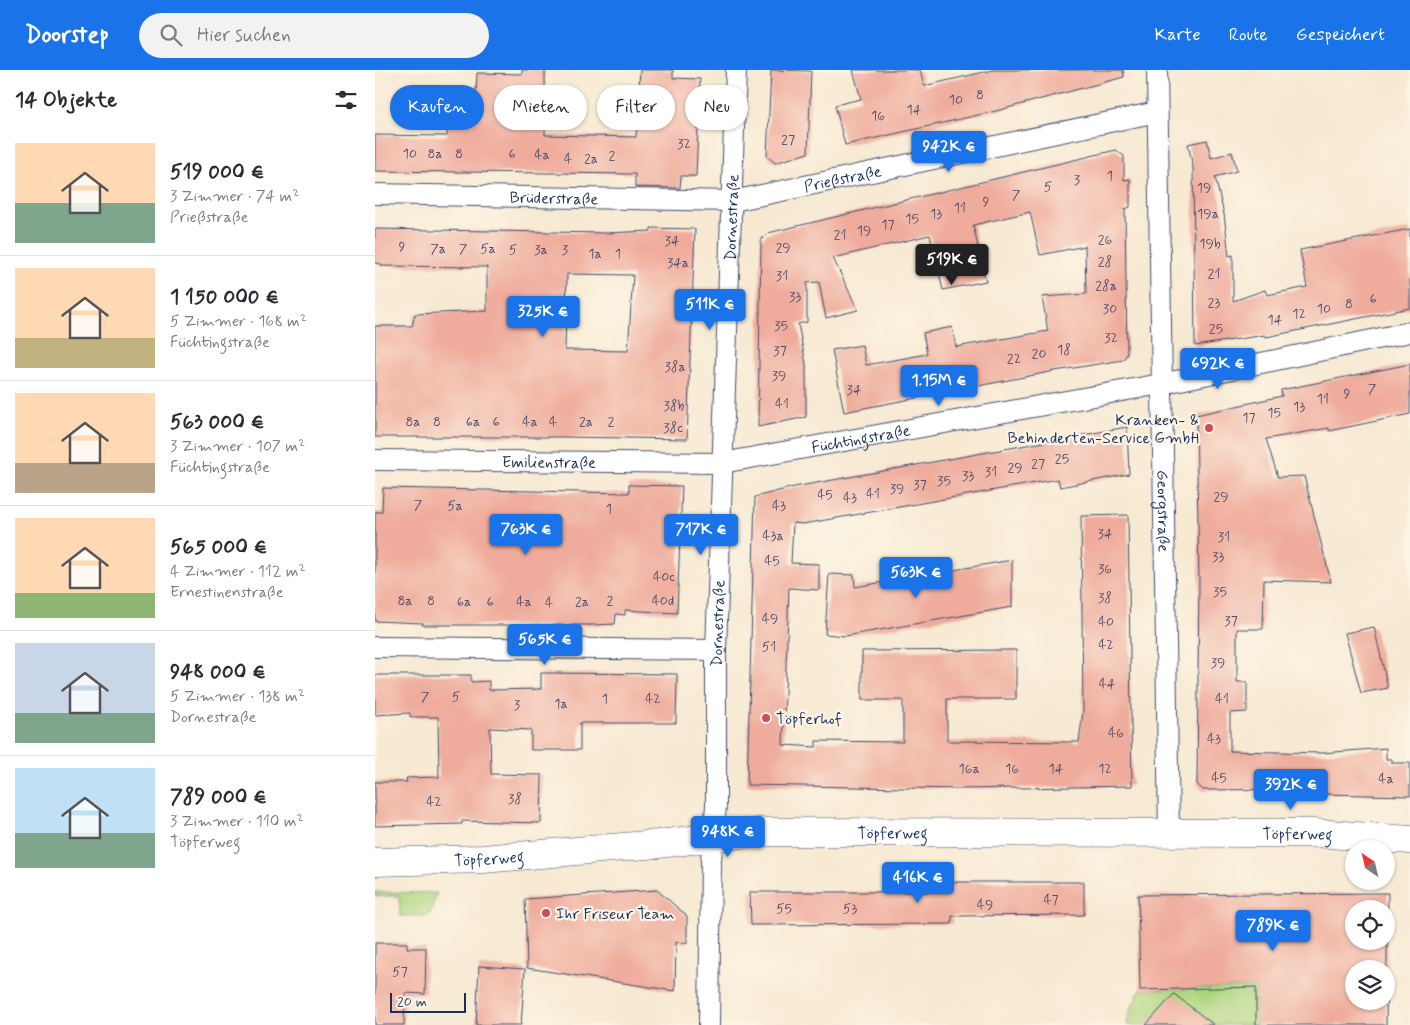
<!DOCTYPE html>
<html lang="de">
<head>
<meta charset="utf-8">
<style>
  body { margin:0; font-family:Mynerve,sans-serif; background:#f2f2f3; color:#2b2b33; height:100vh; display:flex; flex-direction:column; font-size:19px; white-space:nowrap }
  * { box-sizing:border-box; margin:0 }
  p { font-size:16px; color:#7c7c81 }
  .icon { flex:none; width:28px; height:28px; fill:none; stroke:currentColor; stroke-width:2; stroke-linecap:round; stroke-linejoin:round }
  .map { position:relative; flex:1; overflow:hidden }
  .drawer { display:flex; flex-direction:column; background:#fff; width:375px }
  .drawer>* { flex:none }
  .hud { position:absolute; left:15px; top:15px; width:475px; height:45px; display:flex; gap:10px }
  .needle { width:32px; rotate:325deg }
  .controls { position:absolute; left:970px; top:770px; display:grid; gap:10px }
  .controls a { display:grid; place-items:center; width:50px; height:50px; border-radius:50%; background:#fff; box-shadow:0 1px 4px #0004; font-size:25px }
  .scale { position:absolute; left:15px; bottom:12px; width:76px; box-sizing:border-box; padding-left:5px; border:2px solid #1b2f5e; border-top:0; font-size:14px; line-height:18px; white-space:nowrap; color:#1b2f5e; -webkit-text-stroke:4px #fcf5e5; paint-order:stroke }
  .price { position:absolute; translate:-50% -42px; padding:0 11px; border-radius:5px; background:#1a73e8; color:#fff; font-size:16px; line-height:32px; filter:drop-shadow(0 1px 2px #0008) }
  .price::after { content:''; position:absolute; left:50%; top:30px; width:15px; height:11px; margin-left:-8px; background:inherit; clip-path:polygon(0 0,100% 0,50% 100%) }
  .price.selected { background:#222; color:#fff }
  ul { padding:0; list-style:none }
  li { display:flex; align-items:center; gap:15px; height:125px; padding:0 15px }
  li+li { border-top:1px solid #e1e1e2 }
  li span { display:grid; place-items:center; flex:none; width:140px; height:100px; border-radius:0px; color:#555 }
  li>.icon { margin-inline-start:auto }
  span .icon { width:60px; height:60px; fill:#fffc; stroke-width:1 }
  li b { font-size:21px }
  h2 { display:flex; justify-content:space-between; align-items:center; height:60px; padding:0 15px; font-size:21px }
  .pill { padding:0 18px; border-radius:22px; background:#fff; box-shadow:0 1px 4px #0004; font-size:18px; line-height:45px }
  .pill.selected { background:#1a73e8; color:#fff }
  header { display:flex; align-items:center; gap:30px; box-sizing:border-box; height:70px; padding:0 25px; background:#1a73e8; color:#fff }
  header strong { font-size:24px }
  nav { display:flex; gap:28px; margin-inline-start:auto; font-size:18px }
  .search { width:350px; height:45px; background:#f2f2f3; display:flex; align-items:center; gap:12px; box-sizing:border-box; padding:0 18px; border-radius:28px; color:#7c7c81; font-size:19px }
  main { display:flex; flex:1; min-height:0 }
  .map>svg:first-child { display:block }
</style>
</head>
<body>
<header>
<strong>Doorstep</strong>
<div class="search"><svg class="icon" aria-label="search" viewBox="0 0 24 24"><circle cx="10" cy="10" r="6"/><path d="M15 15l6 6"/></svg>Hier suchen</div>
<nav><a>Karte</a><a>Route</a><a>Gespeichert</a></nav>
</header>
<main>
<section class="drawer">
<h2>14 Objekte<svg class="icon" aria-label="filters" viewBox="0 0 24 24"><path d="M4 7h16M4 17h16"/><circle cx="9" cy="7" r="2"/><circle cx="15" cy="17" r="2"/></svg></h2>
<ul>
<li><span style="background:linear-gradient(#ffd9b3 60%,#7fa58c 0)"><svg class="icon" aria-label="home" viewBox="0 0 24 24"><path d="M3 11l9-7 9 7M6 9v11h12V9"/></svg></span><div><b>519 000 €</b><p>3 Zimmer · 74 m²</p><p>Prießstraße</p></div></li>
<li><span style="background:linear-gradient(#ffd9b3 70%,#c2b280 0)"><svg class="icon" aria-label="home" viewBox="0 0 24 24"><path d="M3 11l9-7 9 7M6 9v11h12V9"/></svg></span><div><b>1 150 000 €</b><p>5 Zimmer · 168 m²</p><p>Füchtingstraße</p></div></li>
<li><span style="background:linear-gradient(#ffd9b3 70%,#b9a48a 0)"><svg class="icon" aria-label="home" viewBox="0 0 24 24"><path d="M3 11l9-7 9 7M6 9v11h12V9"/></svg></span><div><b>563 000 €</b><p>3 Zimmer · 107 m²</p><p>Füchtingstraße</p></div></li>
<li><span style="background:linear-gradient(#ffd9b3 75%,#8fb573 0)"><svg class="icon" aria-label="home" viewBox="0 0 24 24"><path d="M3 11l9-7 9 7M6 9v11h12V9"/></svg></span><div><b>565 000 €</b><p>4 Zimmer · 112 m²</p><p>Ernestinenstraße</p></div></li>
<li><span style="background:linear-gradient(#c9d6e8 70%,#7fa58c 0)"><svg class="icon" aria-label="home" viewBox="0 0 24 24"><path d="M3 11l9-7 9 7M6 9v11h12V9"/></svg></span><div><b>948 000 €</b><p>5 Zimmer · 138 m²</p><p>Dornestraße</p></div></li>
<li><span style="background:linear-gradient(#bfe0f5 65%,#7fa58c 0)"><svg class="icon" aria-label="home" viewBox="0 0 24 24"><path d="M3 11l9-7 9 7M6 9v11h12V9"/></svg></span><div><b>789 000 €</b><p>3 Zimmer · 110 m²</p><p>Töpferweg</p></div></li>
</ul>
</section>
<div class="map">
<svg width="1035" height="955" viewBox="0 0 1035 955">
  <rect width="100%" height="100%" fill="#fcf5e5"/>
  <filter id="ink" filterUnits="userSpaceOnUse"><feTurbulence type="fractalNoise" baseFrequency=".02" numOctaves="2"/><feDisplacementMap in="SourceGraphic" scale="10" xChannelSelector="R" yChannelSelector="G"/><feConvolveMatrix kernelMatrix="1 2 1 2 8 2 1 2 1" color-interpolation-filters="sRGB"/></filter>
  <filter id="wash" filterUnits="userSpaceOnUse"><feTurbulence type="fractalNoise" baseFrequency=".0096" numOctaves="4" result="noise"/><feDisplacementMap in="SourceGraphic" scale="20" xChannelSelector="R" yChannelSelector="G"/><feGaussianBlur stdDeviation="1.12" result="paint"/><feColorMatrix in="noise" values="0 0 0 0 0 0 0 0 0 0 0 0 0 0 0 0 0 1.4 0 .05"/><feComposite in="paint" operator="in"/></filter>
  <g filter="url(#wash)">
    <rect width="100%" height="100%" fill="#f7e9d2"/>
    <g fill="#add47e" stroke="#64826e">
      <path d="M 0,822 L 62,823 L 54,846 L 25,846 L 24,826 L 0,826 Z"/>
      <path d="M 881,917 L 881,955 L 752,955 L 755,941 L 765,920 Z"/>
    </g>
    <g id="blocks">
      <g fill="#efab9b" fill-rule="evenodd">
        <path d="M 147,0 L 170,0 L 170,65 L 261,67 L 265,0 L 298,0 L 298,8 L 325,9 L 321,106 L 306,106 L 305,118 L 260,117 L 260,104 L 0,101 L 0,65 L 72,66 L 73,44 L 100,44 L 102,3 L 147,4 Z"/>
        <path d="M 396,0 L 436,1 L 433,83 L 400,93 L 392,86 Z"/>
        <path d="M 478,0 L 545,0 L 549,16 L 618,0 L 748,0 L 749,7 L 621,41 L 470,75 L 460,35 L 486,29 Z"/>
        <path d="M 832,70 L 836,88 L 857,82 L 862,101 L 840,107 L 849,144 L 854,186 L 858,185 L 858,231 L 890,220 L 892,225 L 932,217 L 925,180 L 1035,159 L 1035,238 L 891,267 L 890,265 L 820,276 L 818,97 L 813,74 Z"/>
        <path d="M 741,80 L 749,86 L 749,110 L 755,109 L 755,137 L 750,139 L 752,284 L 748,290 L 680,301 L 469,342 L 457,280 L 487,275 L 491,295 L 552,284 L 548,263 L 577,257 L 581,277 L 673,261 L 667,227 L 711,224 L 710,176 L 665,185 L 655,142 L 598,155 L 611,211 L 568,220 L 555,165 L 458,188 L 483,240 L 451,248 L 444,212 L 432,213 L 432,252 L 423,254 L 431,294 L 431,347 L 383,357 L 386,170 L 393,163 Z"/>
        <path d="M 276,158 L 320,159 L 312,369 L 190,367 L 0,367 L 0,256 L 37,256 L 40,244 L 112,241 L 112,197 L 7,196 L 6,194 L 0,193 L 0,159 L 231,163 L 276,161 ZM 192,204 L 258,205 L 253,281 L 190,280 Z"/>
        <path d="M 1035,294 L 1035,344 L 954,361 L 954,358 L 891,369 L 903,407 L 929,406 L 956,512 L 889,510 L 888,559 L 862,559 L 862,612 L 872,612 L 872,642 L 855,643 L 855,681 L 947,683 L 1011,678 L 1011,689 L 1017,689 L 1017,693 L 1035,693 L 1035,726 L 949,724 L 949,719 L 828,720 L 822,714 L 824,509 L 821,345 L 907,326 L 906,320 Z"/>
        <path d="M 752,357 L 754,404 L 685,417 L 683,409 L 428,454 L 418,453 L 416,493 L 444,494 L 444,520 L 414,518 L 408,675 L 441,677 L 441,671 L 528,672 L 528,630 L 487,630 L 487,581 L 641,580 L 641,629 L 572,629 L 572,671 L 704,672 L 708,641 L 706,446 L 753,445 L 757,716 L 586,719 L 372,715 L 380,427 L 419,417 Z"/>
        <path d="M 254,415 L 307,416 L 302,543 L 250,540 L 250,545 L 241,544 L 240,554 L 221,555 L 47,555 L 48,553 L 0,551 L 0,442 L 7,442 L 8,418 L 254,423 Z"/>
        <path d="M 637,490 L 637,537 L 470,566 L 450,564 L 454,504 L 479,505 L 480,517 Z"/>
        <path d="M 999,557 L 1013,618 L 986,623 L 970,563 Z"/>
        <path d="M 166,603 L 302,604 L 301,653 L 205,653 L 205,680 L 156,680 L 156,660 L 115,658 L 116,704 L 167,705 L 166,753 L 87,751 L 87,754 L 0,756 L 0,712 L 32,712 L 31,708 L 64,707 L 63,647 L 35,647 L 35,643 L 0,645 L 0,605 L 96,605 L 96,612 L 114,611 L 114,620 L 166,619 Z"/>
        <path d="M 576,812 L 709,812 L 709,845 L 577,846 L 577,854 L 376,855 L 375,822 L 576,822 Z"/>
        <path d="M 282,820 L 312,846 L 312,873 L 301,872 L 300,921 L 152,898 L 150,829 Z"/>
        <path d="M 1013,823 L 1011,955 L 881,955 L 881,917 L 765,920 L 763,825 ZM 979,839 L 1011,839 L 1011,871 L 979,871 ZM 979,899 L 1011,899 L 1011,931 L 979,931 Z"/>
        <path d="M 0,873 L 32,873 L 32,878 L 51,878 L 50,924 L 30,923 L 29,955 L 0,955 Z"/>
        <path d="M 104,896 L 150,899 L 146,955 L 101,955 Z"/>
        <path d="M 799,924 L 839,955 L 771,955 Z"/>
      </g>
    </g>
  </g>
  <g filter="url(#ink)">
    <use href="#blocks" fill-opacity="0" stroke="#3c4b6f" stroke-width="1"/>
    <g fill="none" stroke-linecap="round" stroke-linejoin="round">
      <defs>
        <g id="street">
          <path id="s1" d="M 782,0 L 794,763"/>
          <path id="s2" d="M 0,124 L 358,131 L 782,42"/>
          <path id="s3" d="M 0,390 L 347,393 L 786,314 L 1035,262"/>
          <path d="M 0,577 L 341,580"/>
          <path id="s4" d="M 334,955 L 336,790 L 341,736 L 341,580 L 361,0"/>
        </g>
        <g id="secondary">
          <path id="s5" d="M 0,792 L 108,789 L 283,774 L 383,762 L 940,763 L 1035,770"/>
        </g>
      </defs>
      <use href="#street" stroke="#3c4b6f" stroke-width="22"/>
      <use href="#secondary" stroke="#3c4b6f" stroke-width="29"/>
      <use href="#street" stroke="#fff" stroke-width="20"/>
      <use href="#secondary" stroke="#fff" stroke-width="28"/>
    </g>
  </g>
  <g fill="#d1495b" stroke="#fcf5e5" stroke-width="2">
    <circle cx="834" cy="358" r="5"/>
    <circle cx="391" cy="648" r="5"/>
    <circle cx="171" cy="843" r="5"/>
  </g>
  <g text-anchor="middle" stroke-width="4.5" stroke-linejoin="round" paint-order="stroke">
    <g font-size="14" fill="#504e6d">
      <text x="605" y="29">8</text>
      <text x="581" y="34">10</text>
      <text x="539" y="44">14</text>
      <text x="503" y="50">16</text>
      <text x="413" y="74">27</text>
      <text x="309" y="78">32</text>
      <text x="35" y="88">10</text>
      <text x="60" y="88">8a</text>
      <text x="84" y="88">8</text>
      <text x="137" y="88">6</text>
      <text x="167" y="89">4a</text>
      <text x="237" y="90">2</text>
      <text x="193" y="93">4</text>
      <text x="216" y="93">2a</text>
      <text x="735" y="110">1</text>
      <text x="702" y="114">3</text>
      <text x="673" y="121">5</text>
      <text x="829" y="122">19</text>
      <text x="641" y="129">7</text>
      <text x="611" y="136">9</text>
      <text x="585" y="142">11</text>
      <text x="561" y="148">13</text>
      <text x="833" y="148">19a</text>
      <text x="537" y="153">15</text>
      <text x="513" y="159">17</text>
      <text x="489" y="165">19</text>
      <text x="465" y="169">21</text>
      <text x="730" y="174">26</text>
      <text x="297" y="175">34</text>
      <text x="835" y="178">19b</text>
      <text x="27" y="181">9</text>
      <text x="408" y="182">29</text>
      <text x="63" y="183">7a</text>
      <text x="88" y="183">7</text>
      <text x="113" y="183">5a</text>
      <text x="138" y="184">5</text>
      <text x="166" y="184">3a</text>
      <text x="190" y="184">3</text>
      <text x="220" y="188">1a</text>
      <text x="243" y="188">1</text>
      <text x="730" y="196">28</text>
      <text x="303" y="197">34a</text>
      <text x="839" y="208">21</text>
      <text x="407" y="210">31</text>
      <text x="731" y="220">28a</text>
      <text x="420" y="231">33</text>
      <text x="998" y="233">6</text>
      <text x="839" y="237">23</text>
      <text x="974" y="238">8</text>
      <text x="735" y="243">30</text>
      <text x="949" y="243">10</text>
      <text x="924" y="248">12</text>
      <text x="900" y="254">14</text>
      <text x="406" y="260">35</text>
      <text x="841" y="263">25</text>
      <text x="736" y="272">32</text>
      <text x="689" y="284">18</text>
      <text x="405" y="285">37</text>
      <text x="664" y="288">20</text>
      <text x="639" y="293">22</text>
      <text x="300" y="301">38a</text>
      <text x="404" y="310">39</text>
      <text x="997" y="323">7</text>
      <text x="479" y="324">34</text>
      <text x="972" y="328">9</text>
      <text x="948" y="333">11</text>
      <text x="407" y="338">41</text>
      <text x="299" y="340">38b</text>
      <text x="924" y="341">13</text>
      <text x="899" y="347">15</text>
      <text x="874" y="352">17</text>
      <text x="38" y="356">8a</text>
      <text x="62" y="356">8</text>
      <text x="98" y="356">6a</text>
      <text x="121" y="356">6</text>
      <text x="155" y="356">4a</text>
      <text x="178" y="356">4</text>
      <text x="211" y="356">2a</text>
      <text x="236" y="356">2</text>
      <text x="298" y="362">38c</text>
      <text x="687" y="393">25</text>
      <text x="663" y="398">27</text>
      <text x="640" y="402">29</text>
      <text x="616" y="406">31</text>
      <text x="593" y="410">33</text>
      <text x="569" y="415">35</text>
      <text x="545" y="419">37</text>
      <text x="522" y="423">39</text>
      <text x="498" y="428">41</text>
      <text x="450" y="429">45</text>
      <text x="846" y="431">29</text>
      <text x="475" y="432">43</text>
      <text x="43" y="439">7</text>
      <text x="80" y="440">5a</text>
      <text x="404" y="440">43</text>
      <text x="234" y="443">1</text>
      <text x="730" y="468">34</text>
      <text x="398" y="470">43a</text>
      <text x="849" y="471">31</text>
      <text x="843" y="491">33</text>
      <text x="397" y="495">45</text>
      <text x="730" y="503">36</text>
      <text x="289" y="511">40c</text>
      <text x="845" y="526">35</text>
      <text x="730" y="532">38</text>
      <text x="30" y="535">8a</text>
      <text x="56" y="535">8</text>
      <text x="235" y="535">2</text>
      <text x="288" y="535">40d</text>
      <text x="89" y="536">6a</text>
      <text x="115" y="536">6</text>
      <text x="149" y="536">4a</text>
      <text x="207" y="536">2a</text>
      <text x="174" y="537">4</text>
      <text x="395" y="553">49</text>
      <text x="856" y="555">37</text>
      <text x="731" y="556">40</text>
      <text x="731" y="579">42</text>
      <text x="394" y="581">51</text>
      <text x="843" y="597">39</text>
      <text x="732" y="618">44</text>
      <text x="50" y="631">7</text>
      <text x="81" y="631">5</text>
      <text x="230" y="633">1</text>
      <text x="278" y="633">42</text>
      <text x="847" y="633">41</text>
      <text x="186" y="638">1a</text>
      <text x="142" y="639">3</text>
      <text x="741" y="667">46</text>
      <text x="839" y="673">43</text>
      <text x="594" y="703">16a</text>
      <text x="637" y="703">16</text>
      <text x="681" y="703">14</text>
      <text x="730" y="703">12</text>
      <text x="844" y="712">45</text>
      <text x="1011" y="713">4a</text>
      <text x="140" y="733">38</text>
      <text x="59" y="736">42</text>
      <text x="676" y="834">47</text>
      <text x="610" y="839">49</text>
      <text x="409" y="843">55</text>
      <text x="475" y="843">53</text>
      <text x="25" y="906">57</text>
    </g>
    <g font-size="16" fill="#1b2f5e" stroke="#fcf5e5">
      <text dy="6" stroke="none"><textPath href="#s2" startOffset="470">Prießstraße</textPath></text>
      <text dy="6" stroke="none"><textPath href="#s2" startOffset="179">Brüderstraße</textPath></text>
      <text dy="6" stroke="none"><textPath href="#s4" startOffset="808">Dornestraße</textPath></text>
      <text dy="6" stroke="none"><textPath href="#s3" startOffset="488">Füchtingstraße</textPath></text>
      <text dy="6" stroke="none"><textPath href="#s3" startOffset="174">Emilienstraße</textPath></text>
      <text dy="6" stroke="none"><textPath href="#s1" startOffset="441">Georgstraße</textPath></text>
      <text dy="6" stroke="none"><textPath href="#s4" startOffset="402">Dornestraße</textPath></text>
      <text dy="6" stroke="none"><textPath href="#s5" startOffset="519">Töpferweg</textPath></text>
      <text dy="6" stroke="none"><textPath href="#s5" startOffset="924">Töpferweg</textPath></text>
      <text dy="6" stroke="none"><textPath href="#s5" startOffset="114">Töpferweg</textPath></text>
    </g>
    <g font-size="16" fill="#1b2f5e" stroke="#fcf5e5" text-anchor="start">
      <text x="824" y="355" text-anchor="end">Kranken- &amp;<tspan x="824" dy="18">Behinderten-Service GmbH</tspan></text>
      <text x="401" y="654">Töpferhof</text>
      <text x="181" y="849">Ihr Friseur Team</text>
    </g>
  </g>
</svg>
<div class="controls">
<a><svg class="needle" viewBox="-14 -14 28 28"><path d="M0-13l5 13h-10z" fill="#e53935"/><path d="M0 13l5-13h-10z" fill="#7c7c81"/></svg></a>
<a><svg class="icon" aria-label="locate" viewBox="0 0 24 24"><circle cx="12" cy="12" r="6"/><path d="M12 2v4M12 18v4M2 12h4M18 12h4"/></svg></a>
<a><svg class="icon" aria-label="layers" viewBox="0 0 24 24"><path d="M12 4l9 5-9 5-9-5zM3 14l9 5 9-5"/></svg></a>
</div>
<div class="scale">20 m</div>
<b class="price" style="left:574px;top:103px">942K €</b>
<b class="price selected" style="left:577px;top:216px">519K €</b>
<b class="price" style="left:335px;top:261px">511K €</b>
<b class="price" style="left:168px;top:268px">325K €</b>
<b class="price" style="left:843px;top:320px">692K €</b>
<b class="price" style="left:564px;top:337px">1.15M €</b>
<b class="price" style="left:151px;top:486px">763K €</b>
<b class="price" style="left:326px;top:486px">717K €</b>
<b class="price" style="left:541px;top:529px">563K €</b>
<b class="price" style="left:170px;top:596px">565K €</b>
<b class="price" style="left:916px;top:741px">392K €</b>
<b class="price" style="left:353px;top:788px">948K €</b>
<b class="price" style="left:543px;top:834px">416K €</b>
<b class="price" style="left:898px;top:882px">789K €</b>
<div class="hud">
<a class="pill selected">Kaufen</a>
<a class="pill">Mieten</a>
<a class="pill">Filter</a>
<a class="pill">Neu</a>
</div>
</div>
</main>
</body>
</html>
